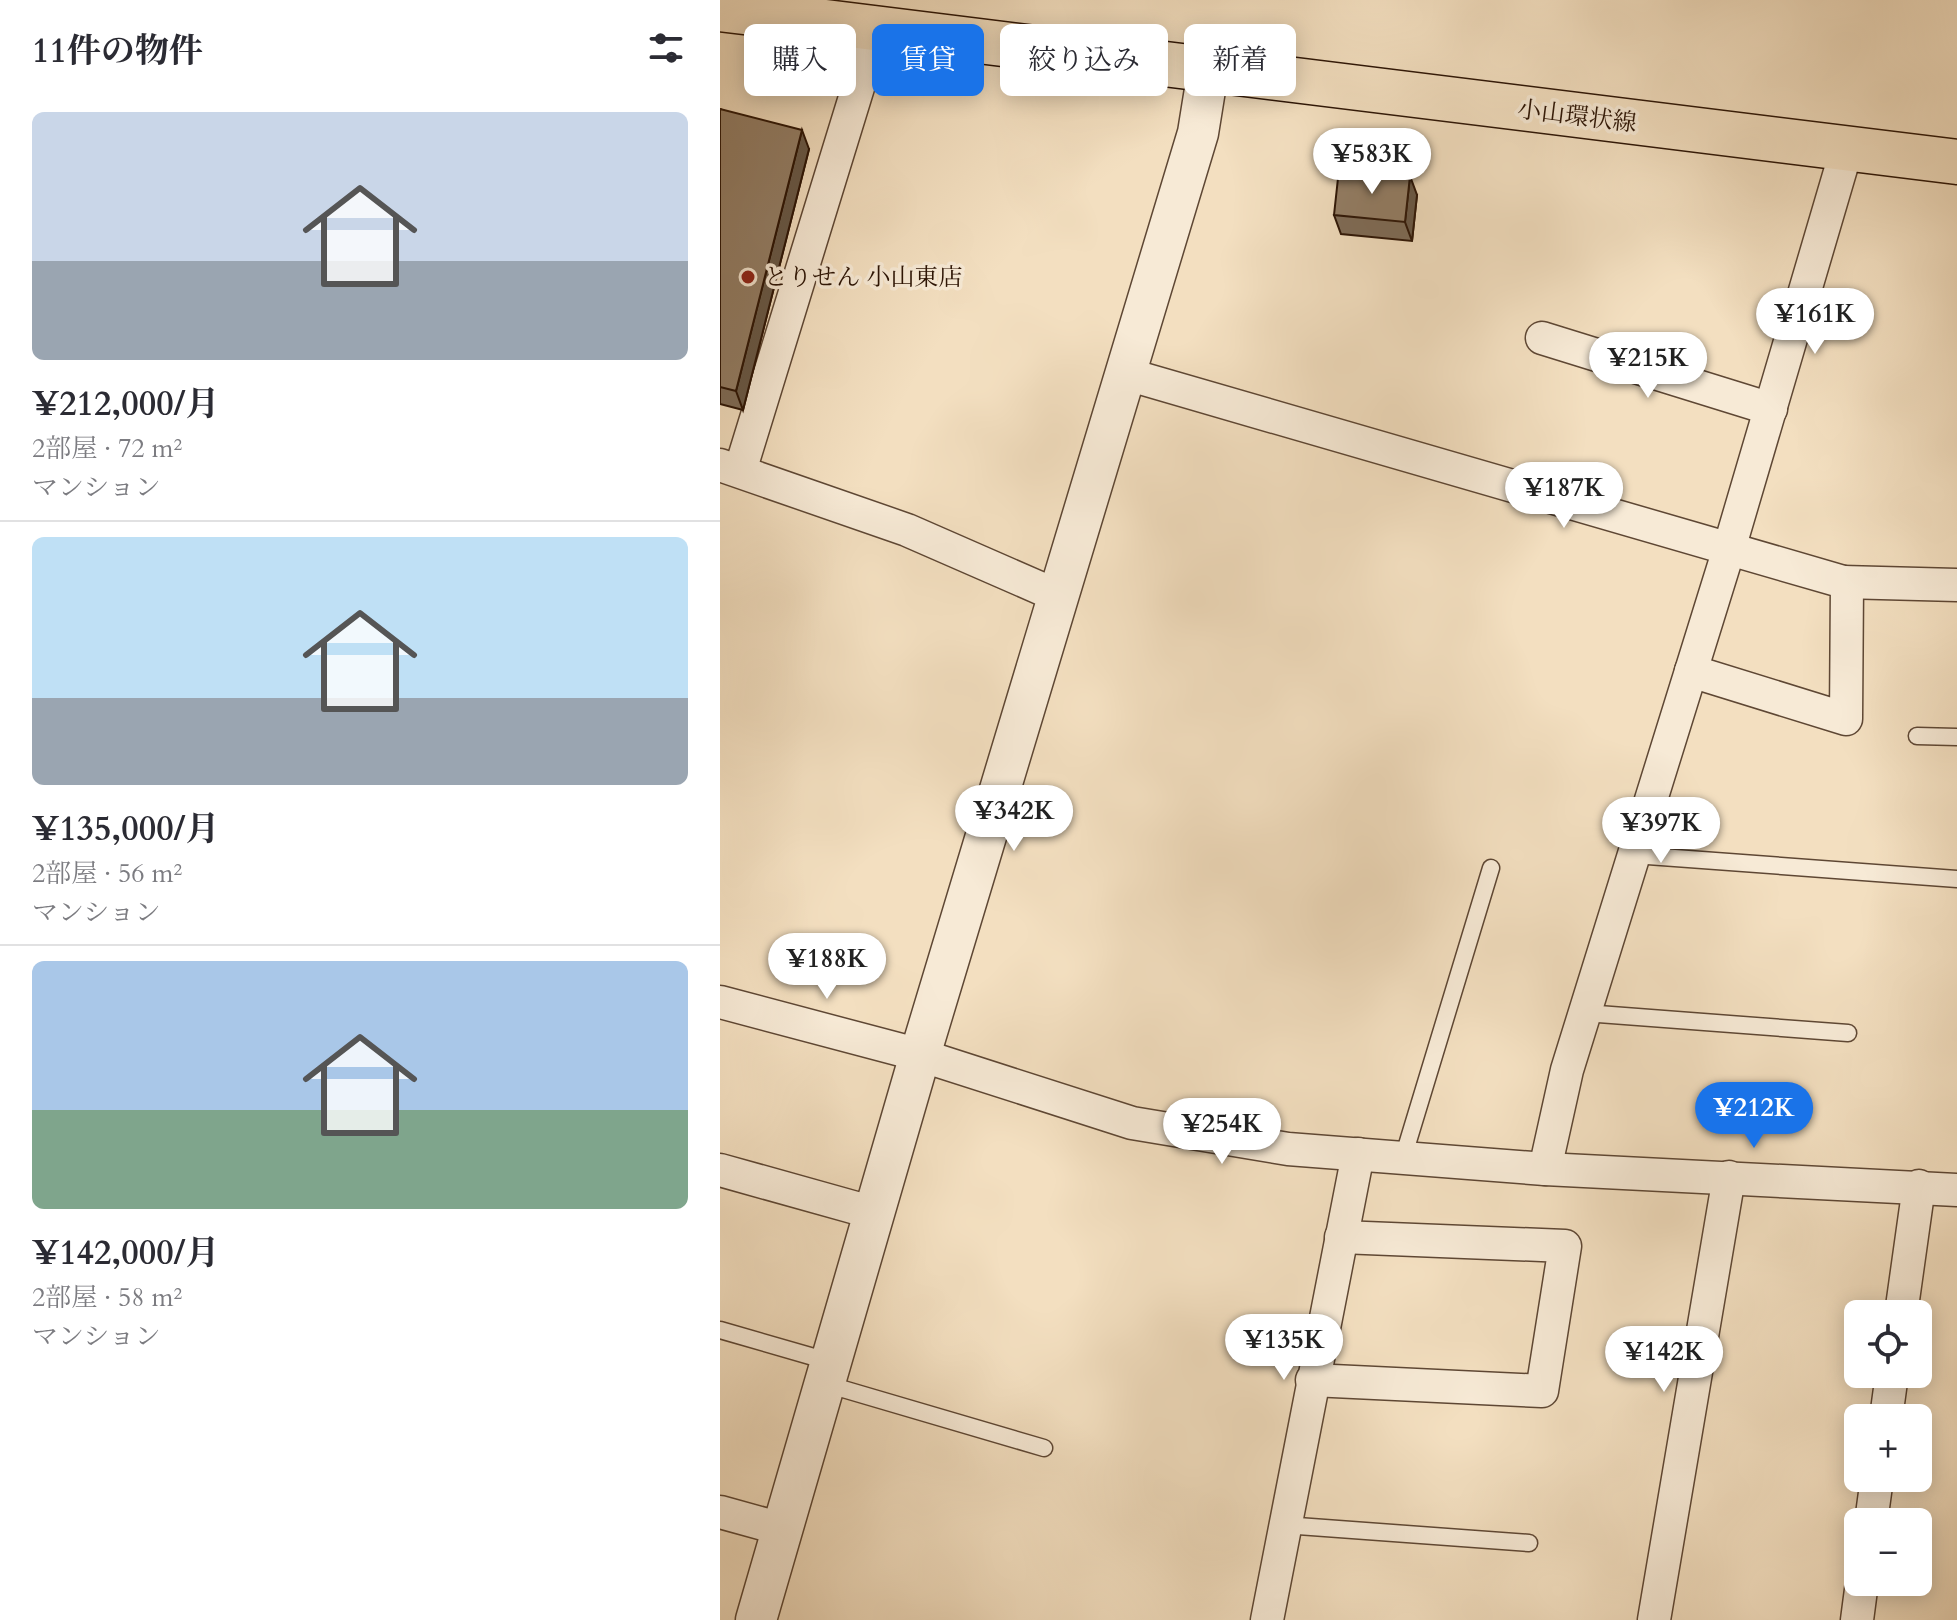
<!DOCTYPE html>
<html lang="ja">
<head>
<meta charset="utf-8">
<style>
  body { margin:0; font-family:Cardo,"Noto Serif JP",serif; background:#f7f7f7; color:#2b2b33; height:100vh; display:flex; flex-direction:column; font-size:30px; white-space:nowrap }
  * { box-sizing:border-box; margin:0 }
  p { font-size:26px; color:#7c7c81 }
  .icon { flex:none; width:44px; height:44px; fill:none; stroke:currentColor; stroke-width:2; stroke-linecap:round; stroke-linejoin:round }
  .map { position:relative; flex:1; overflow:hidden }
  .details { display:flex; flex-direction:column; background:#fff; width:720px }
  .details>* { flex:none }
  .banner { position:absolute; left:24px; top:24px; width:760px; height:72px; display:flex; gap:16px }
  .buttons { position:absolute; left:1124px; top:1300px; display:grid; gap:16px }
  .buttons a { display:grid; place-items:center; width:88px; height:88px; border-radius:12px; background:#fff; box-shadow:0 4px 20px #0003; font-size:40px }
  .price { position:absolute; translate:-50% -68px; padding:0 18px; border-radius:28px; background:#fff; color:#222; font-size:26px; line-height:52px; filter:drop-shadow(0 2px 4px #0008) }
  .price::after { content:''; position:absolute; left:50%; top:48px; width:24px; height:18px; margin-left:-12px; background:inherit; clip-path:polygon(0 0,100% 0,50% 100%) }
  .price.on { background:#1a73e8; color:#fff }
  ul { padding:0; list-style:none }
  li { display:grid; align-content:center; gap:16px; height:424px; padding:0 32px }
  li+li { border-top:2px solid #e1e1e2 }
  li span { display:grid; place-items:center; height:248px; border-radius:12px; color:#555 }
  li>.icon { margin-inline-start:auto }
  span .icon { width:144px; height:144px; fill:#fffc; stroke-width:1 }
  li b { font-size:34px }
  h2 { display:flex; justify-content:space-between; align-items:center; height:96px; padding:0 32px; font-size:34px }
  .chip { padding:0 28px; border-radius:12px; background:#fff; box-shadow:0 4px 20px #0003; font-size:28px; line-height:72px }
  .chip.on { background:#1a73e8; color:#fff }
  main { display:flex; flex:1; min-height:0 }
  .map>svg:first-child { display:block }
</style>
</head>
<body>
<main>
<section class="details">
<h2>11件の物件<svg class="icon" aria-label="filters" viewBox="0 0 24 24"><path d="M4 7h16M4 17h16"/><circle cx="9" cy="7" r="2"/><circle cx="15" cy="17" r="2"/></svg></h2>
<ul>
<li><span style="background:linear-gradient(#c9d6e8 60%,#9aa5b1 0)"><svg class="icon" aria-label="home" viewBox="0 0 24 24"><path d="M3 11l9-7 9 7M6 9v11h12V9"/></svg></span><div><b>¥212,000/月</b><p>2部屋 · 72 m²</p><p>マンション</p></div></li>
<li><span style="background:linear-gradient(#bfe0f5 65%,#9aa5b1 0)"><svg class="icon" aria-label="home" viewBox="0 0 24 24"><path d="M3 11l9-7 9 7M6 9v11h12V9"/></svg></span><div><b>¥135,000/月</b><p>2部屋 · 56 m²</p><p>マンション</p></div></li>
<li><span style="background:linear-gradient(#a9c7e8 60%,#7fa58c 0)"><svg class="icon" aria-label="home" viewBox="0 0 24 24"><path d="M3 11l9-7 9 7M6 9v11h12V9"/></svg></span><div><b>¥142,000/月</b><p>2部屋 · 58 m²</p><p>マンション</p></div></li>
</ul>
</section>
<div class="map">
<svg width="1237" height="1620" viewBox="0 0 1237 1620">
  <rect width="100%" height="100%" fill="#f3dfc0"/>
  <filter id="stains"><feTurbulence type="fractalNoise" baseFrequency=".0025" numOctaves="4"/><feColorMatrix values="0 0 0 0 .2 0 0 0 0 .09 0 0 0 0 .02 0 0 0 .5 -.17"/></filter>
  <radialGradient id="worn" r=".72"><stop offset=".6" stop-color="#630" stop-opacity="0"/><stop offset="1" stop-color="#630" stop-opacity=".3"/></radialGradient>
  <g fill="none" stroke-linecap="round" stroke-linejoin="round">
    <defs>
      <g id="service">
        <path d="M 1197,736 L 1237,737"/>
        <path d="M 914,855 L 1237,879"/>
        <path d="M 865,1013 L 1128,1033"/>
        <path d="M 683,1158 L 771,868"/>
        <path d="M 0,1330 L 111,1362"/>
        <path d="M 106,1384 L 324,1448"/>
        <path d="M 564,1525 L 809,1543"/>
      </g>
      <g id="minor">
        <path d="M 822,338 L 1051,409"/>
        <path d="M 403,373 L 1127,583 L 1126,719 L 971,671"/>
        <path d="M 0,465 L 187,530 L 338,596"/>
        <path d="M 20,471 L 156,29"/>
        <path d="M 1123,582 L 1237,585"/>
        <path d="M 0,1002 L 200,1055 L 412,1123 L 568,1149 L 825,1169 L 1237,1190"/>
        <path d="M 825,1169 L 847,1070 L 1009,549 L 1127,148"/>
        <path d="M 0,1170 L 154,1213"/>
        <path d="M 1181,1314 L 1199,1186"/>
        <path d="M 592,1380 L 822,1391 L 845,1246 L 621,1237"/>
        <path d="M 1166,1418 L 1172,1374"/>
        <path d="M 0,1512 L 62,1529"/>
        <path d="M 1151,1522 L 1157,1478"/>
        <path d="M 547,1620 L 638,1154"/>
        <path d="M 934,1620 L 1009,1177"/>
        <path d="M 1137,1620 L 1142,1582"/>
      </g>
      <path id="tertiary" d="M 36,1620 L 200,1055 L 478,133 L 488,71"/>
      <path id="primary" d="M 0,9 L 1237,162"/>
    </defs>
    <use href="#service" stroke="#5e4734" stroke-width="19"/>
    <use href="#minor" stroke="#5e4734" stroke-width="35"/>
    <use href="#tertiary" stroke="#5e4734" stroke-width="43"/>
    <use href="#primary" stroke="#2c1405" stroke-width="47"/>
    <use href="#service" stroke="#f7ead6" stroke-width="16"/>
    <use href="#minor" stroke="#f7ead6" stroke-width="32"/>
    <use href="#tertiary" stroke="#f7ead6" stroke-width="40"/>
    <use href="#primary" stroke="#f3dfc0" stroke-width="44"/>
  </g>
  <g fill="#7e6c58" stroke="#2c1405" stroke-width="2">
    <path d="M 0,109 L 89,149 L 23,410 L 0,404 Z"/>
    <path d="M 697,195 L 692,241 L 621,234 L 614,215 Z"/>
  </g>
  <g fill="#675847" stroke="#2c1405" stroke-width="2">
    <path d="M 82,130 L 89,149 L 23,410 L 16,391 Z"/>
    <path d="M 690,176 L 697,195 L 692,241 L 685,222 Z"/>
  </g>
  <g fill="#937e66" stroke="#2c1405" stroke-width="2">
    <path d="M 0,109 L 82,130 L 16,391 L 0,387 Z"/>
    <path d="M 619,169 L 690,176 L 685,222 L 614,215 Z"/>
  </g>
  <circle fill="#8f2418" stroke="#f7ead6" stroke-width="3" cx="28" cy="277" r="8"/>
  <g text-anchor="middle" stroke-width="7" stroke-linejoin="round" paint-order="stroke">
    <g font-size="24" fill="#2c1405" stroke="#f7ead6">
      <text transform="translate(857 116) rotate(7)" y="8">小山環状線</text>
    </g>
    <g font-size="24" fill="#2c1405" stroke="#f7ead6" text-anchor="start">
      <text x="44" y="285">とりせん 小山東店</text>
    </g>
  </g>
  <rect width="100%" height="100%" filter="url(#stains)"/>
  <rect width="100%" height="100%" fill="url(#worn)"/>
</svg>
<div class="buttons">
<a><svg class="icon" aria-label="locate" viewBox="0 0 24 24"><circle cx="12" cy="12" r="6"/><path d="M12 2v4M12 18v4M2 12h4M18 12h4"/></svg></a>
<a>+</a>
<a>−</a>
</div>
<b class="price" style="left:652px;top:196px">¥583K</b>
<b class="price" style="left:1095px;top:356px">¥161K</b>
<b class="price" style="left:928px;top:400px">¥215K</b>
<b class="price" style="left:844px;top:530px">¥187K</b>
<b class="price" style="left:294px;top:853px">¥342K</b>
<b class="price" style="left:941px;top:865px">¥397K</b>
<b class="price" style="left:107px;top:1001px">¥188K</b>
<b class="price on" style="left:1034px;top:1150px">¥212K</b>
<b class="price" style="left:502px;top:1166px">¥254K</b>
<b class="price" style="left:564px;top:1382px">¥135K</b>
<b class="price" style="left:944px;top:1394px">¥142K</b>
<div class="banner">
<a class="chip">購入</a>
<a class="chip on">賃貸</a>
<a class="chip">絞り込み</a>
<a class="chip">新着</a>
</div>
</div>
</main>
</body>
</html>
